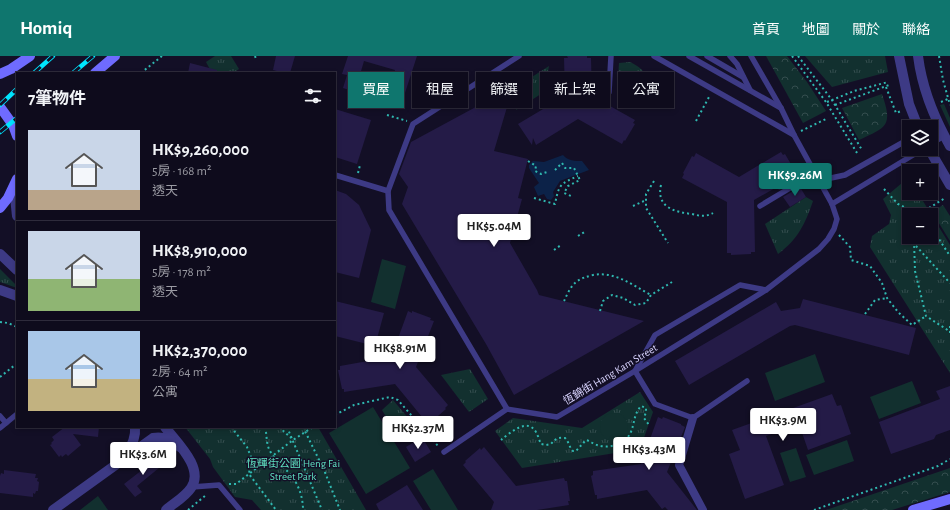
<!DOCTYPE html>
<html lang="zh-TW">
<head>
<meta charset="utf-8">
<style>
  body { margin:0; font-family:"Alegreya Sans","Noto Sans TC",sans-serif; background:#1c1929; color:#f1f3f6; height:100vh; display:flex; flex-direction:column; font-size:15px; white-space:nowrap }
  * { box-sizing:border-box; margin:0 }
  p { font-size:13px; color:#9b9ba3 }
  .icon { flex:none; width:22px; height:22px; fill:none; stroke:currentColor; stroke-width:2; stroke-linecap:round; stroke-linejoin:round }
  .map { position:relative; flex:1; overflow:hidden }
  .panel { position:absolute; left:16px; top:16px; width:320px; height:356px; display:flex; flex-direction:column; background:#0e0b1c; border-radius:0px; box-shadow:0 2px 6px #0003,0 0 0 1px #2e2b3b }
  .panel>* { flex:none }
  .hud { position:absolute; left:348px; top:16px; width:380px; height:36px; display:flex; gap:8px }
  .buttons { position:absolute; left:902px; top:64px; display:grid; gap:8px }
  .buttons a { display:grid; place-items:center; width:36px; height:36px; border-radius:0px; background:#0e0b1c; box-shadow:0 2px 6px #0003,0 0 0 1px #2e2b3b; font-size:20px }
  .price { position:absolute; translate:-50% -34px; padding:0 9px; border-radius:4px; background:#fff; color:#222; font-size:13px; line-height:26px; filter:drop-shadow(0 1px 2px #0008) }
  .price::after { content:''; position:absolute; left:50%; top:24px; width:12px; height:9px; margin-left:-6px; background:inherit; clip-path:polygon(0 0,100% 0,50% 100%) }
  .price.on { background:#0f766e; color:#fff }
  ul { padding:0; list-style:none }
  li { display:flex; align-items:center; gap:12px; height:100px; padding:0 12px }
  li+li { border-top:1px solid #2e2b3b }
  li span { display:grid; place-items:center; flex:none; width:112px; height:80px; border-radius:0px; color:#555 }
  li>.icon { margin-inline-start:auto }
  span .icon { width:48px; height:48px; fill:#fffc; stroke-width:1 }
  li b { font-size:17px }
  h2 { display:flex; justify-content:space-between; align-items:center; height:48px; padding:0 12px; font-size:17px }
  .chip { padding:0 14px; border-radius:0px; background:#0e0b1c; box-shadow:0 2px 6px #0003,0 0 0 1px #2e2b3b; font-size:14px; line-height:36px }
  .chip.on { background:#0f766e; color:#fff }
  header { display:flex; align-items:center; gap:24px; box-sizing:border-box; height:56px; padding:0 20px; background:#0f766e; color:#fff }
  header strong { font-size:19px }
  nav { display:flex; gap:22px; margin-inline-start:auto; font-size:14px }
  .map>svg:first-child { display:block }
</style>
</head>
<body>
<header>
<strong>Homiq</strong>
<nav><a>首頁</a><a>地圖</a><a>關於</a><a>聯絡</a></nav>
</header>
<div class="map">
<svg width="950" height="454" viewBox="0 0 950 454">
  <defs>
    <pattern id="grass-tufts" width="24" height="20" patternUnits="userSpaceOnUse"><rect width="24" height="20" fill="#12302f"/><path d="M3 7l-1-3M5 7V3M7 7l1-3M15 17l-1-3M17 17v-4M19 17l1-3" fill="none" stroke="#344d4e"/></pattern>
    <pattern id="forest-crowns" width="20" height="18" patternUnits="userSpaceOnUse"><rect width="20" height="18" fill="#12302f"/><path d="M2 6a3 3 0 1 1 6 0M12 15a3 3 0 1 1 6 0" fill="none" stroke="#344d4e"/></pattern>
  </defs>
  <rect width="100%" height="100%" fill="#130f26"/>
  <g fill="url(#grass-tufts)" fill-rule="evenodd">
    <path d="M 215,0 L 231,0 L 239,13 L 233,17 L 212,17 L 206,6 Z"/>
    <path d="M 805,0 L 885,0 L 888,16 L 832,31 Z"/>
    <path d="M 630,6 C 634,8 638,10 641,13 C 652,23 649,38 639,47 L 631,47 L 617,39 L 619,7 Z"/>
    <path d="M 549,10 L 544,36 L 516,54 L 521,28 Z"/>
    <path d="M 944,48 L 950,62 L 950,71 L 940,49 Z"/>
    <path d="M 902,127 L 909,129 L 909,137 L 918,137 L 950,189 L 950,317 L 870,191 L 872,180 L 889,168 L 891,159 L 883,143 ZM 909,159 L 931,159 L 931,181 L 909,181 Z"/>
    <path d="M 806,141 L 813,145 C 805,168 798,183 778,198 L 765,168 Z"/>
    <path d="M 0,213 L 17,230 L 17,232 L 0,226 Z"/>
    <path d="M 470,313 L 488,343 L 469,356 L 441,319 Z"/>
    <path d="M 640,336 L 653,356 L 640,393 L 522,412 L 495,375 L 513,362 L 582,372 Z"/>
    <path d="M 393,344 L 415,370 L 396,377 L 382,354 Z"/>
    <path d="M 185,371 L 318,371 L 366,454 L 261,454 L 252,444 L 235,441 L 213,411 L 210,403 Z"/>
  </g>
  <g fill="url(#forest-crowns)">
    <path d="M 766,0 L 787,0 L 807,26 L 826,55 L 803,67 Z"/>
    <path d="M 882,38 C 893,70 887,71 859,84 L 842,52 Z"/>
    <path d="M 943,149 L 950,160 L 950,185 L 932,156 Z"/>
    <path d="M 950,412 L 950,436 L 892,454 L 826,454 Z"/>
  </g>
  <g fill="#12302f">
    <path d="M 382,203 L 406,210 L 395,253 L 371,246 Z"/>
    <path d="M 815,298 L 825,326 L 775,345 L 765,317 Z"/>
    <path d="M 912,325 L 921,347 L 879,363 L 870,341 Z"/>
    <path d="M 373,351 L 410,412 L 366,438 L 329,377 Z"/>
    <circle cx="614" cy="371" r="14"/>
    <path d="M 847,384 L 854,405 L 814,419 L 806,399 Z"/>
    <path d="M 796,392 L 806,421 L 790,426 L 780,397 Z"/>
    <path d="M 433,413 L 458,454 L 431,454 L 413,425 Z"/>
    <path d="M 98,440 L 108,454 L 80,454 Z"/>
  </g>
  <path fill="#0c2248" d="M 563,99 C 568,105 575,105 582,105 L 589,114 L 560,125 L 553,136 L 554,140 L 551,144 L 547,143 L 544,138 L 538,140 L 534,131 L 539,127 L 529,112 L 529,109 L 533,105 L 544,106 Z"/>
  <g fill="#241b47" fill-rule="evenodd">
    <path d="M 276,0 L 295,0 L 290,17 L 284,17 L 273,14 Z"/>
    <path d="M 348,0 L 417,0 L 405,37 L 402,36 L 398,50 L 343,32 L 347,19 L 342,18 ZM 364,5 L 395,14 L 390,31 L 359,22 Z"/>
    <path d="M 567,0 L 587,0 L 587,2 L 591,2 L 592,40 L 635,64 L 633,67 L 635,68 L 625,85 L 624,84 L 622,88 L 578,63 L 536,89 L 533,82 L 532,89 L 518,68 L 565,40 L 564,2 L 568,2 Z"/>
    <path d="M 190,7 L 217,14 L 217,17 L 188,17 Z"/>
    <path d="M 513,31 L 494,95 L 528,103 L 518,142 L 522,143 L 510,187 L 537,234 L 539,239 L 644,265 L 514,339 L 486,288 L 402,148 L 408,131 L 399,118 L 411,86 Z"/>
    <path d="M 335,53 L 371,64 L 357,108 L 335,101 Z"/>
    <path d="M 781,96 L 783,99 L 785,98 L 795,115 L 794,116 L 796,119 L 794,121 L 796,124 L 779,134 L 777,131 L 754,144 L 755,196 L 751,196 L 751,198 L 731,199 L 731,197 L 727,197 L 727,146 L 682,122 L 684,118 L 683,117 L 692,100 L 694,101 L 696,97 L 739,121 Z"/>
    <path d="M 800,131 L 806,141 L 790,151 L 783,141 Z"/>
    <path d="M 335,134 L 346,138 L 359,149 L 371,174 L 359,222 L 335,216 Z"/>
    <path d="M 803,243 L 916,272 L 909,299 L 795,269 L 790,270 L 689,329 L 675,305 L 776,246 L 781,255 L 800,252 Z"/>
    <path d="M 335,245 L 384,257 L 375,290 L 335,280 Z"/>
    <path d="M 408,255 L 412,257 L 412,255 L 431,262 L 430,264 L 434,265 L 416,311 L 448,349 L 445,352 L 446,353 L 431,366 L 430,364 L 427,367 L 395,328 L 344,336 L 344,333 L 342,333 L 338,314 L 340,314 L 340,310 L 418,296 L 396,288 Z"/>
    <path d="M 950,330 L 950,374 L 936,379 L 934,383 L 891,398 L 879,366 L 940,343 L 936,335 Z"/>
    <path d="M 832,338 L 837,350 L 841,349 L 851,378 L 808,394 L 799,368 L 766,380 L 784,429 L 745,443 L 729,398 L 740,394 L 732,374 Z"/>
    <path d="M 658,361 L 662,363 L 663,361 L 681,368 L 681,369 L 685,371 L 667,416 L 697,454 L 668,454 L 665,451 L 662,453 L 647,434 L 597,443 L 597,439 L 595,439 L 591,420 L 593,419 L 593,415 L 641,408 Z"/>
    <path d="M 65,371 L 99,371 L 98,381 L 73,378 L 81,389 L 68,400 L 66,398 L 62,401 L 61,399 L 59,401 L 50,389 L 52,388 L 51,387 L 54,384 L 52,381 Z"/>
    <path d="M 422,381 L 431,396 L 415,406 L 406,391 Z"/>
    <path d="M 484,391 L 516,430 L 564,422 L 565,425 L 567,425 L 570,445 L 568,445 L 569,449 L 537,454 L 491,454 L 494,446 L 463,409 L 466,406 L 465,405 L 480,392 L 481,394 Z"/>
    <path d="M 160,400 L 165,407 L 137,430 L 142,436 L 135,441 L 124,428 Z"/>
    <path d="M 4,414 L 36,418 L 35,422 L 38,422 L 37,425 L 39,426 L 38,435 L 36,435 L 35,438 L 33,437 L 33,441 L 0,437 L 0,420 L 1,417 L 4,418 Z"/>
    <path d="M 407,429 L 423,454 L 379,454 L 376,448 Z"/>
  </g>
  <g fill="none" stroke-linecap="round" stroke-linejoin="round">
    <g stroke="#2fb8b0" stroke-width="2" stroke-dasharray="2 3" stroke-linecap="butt">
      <path d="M 255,0 L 256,3"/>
      <path d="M 792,0 L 826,46 L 857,97"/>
      <path d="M 798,0 L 832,44 L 862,94"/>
      <path d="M 939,0 L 943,24 L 950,49"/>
      <path d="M 141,17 L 162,0"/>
      <path d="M 886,31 L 896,57 L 901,55"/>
      <path d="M 661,46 L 674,21"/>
      <path d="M 827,46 L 854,35 L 888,26"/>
      <path d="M 941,46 L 950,42"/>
      <path d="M 835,49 L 889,29"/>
      <path d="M 387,59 L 407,65"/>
      <path d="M 696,65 L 709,41"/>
      <path d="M 801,75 L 828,62"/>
      <path d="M 528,105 L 536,110 L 535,115 L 541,118 L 547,116"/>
      <path d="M 555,114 L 562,107 L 565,112 L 574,112 L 580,124 L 568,130 L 564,137 L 571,140"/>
      <path d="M 920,115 L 922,110"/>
      <path d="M 358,117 L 360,109"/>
      <path d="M 654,125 L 646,138 L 646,152 L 668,187"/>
      <path d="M 661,129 C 656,151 674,156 692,158 C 700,160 706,161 713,157"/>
      <path d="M 884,133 L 898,148 L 921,159"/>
      <path d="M 534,142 L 555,148 C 559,128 560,128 578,120"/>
      <path d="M 633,150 L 646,144"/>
      <path d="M 929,152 L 945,142"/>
      <path d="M 931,171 L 950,200"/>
      <path d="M 839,179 L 850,191 L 851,204 L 870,210 L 882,227 L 887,242 L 898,256 L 912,269 L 926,260"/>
      <path d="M 578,180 L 586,175"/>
      <path d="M 914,185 L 915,215 L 926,260 L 949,275"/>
      <path d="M 916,190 L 950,227"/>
      <path d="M 554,194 L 561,189"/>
      <path d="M 564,245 C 567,239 570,231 576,226 C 581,222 586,221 593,219 C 615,215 632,229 651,239"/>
      <path d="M 600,255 L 603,245 L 612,239 L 623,242 L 635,249 L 646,247 L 651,239 L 672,226"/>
      <path d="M 865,258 L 875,244 L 887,242"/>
      <path d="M 0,266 L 8,267 L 17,271"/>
      <path d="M 950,270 L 950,279"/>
      <path d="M 0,321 L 15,309"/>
      <path d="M 335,359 L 354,349 L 390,341 L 398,344 L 439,391"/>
      <path d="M 231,371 L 247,391 L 251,401 L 249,418 L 276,454"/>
      <path d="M 265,371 C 267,378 266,386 269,393 C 273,402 282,409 289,417 C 298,427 303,440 303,454"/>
      <path d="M 279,371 L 291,382"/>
      <path d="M 287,371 L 322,454"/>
      <path d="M 303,371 L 324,414 L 340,454"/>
      <path d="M 501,384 C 510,377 527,361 536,376 C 538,379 539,384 541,388 L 546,389 L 551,388 C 555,383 558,381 565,382 C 569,386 569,391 573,395 L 576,395 L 586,384 C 590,385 593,388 597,389 C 608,393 624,389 630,378 C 635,368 633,359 641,350 L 646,352 L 646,356 L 644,362 L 649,369"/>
      <path d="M 229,428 L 236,428 L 293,384 L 313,371"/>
      <path d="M 188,454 L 206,439"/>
      <path d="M 814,454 L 938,410 L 950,403"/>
    </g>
    <g stroke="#3d3a85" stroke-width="5.5">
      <path d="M 519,0 L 413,68 L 388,135 L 389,154 L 507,353 L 557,361 L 635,315 L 766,234 L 819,193 L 828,183 L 834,173 L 837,163 L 832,148 L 794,79 L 781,52 L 751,0"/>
      <path d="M 654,0 L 794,79"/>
      <path d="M 689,0 L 781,52"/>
      <path d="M 707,0 L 743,21"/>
      <path d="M 730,0 L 737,8 L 750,34"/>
      <path d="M 609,36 L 611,0"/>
      <path d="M 928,71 L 937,66"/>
      <path d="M 931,88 L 944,80"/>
      <path d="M 815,117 L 831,122 L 845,119 L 909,83"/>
      <path d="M 335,119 L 388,135"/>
      <path d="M 832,148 L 923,93"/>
      <path d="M 760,150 L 815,117"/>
      <path d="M 747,325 L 693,362 L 655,348 L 635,315 L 655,279 L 740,229 L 766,234"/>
      <path d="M 0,360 L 6,367"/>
      <path d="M 0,372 L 17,358"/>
      <path d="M 444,396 L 507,353"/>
      <path d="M 192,431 L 219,429 L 240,454"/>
    </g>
    <path stroke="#3d3a85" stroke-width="8" d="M 693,362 L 679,409 L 703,454"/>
    <g stroke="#3d3a85" stroke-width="10">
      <path d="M 14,132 L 17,160"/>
      <path d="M 0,198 L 17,214"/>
      <path d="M 0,234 L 17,240"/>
      <path d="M 165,371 C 176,386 205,412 191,432 C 185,441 174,447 166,454"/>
      <path d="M 126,399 C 132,390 136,381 135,371"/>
      <path d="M 53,454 L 153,382 C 164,380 171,384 180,391"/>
    </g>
    <g stroke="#3d3a85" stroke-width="10">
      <path d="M 899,0 L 909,48 L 918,71"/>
      <path d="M 918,0 C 922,32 934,62 950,90"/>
      <path d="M 929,93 L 950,129"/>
    </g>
    <g stroke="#6f6bff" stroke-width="10">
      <path d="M 95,17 L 115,0"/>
      <path d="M 0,18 L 11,13 L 30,0"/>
      <path d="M 0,51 L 13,69 L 17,80"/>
      <path d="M 0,152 L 8,142 L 17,123"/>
      <path d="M 913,454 L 950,443"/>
    </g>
    <defs>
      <g id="rail">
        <path d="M 34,17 L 53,0"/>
        <path d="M 73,17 L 93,0"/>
        <path d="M 0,49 L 17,33"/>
        <path d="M 0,76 L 17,62"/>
      </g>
    </defs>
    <use href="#rail" stroke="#00e5ff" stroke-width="4.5"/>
    <use href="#rail" stroke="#130f26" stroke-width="3" stroke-dasharray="9" stroke-linecap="butt"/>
  </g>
  <g text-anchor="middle" stroke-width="3" stroke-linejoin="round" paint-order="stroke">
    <g font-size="11" fill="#d9d4ff" stroke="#130f26">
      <text transform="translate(610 318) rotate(-31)" y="4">恆錦街 Hang Kam Street</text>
    </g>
    <g font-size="11" fill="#5fe0c0" stroke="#130f26">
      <text x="293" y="411">恆輝街公園 Heng Fai<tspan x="293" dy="13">Street Park</tspan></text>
    </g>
  </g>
</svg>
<div class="buttons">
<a><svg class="icon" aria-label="layers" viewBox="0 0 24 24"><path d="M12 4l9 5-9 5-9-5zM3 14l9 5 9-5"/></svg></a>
<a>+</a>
<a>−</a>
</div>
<b class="price on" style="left:795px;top:141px">HK$9.26M</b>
<b class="price" style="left:494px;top:192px">HK$5.04M</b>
<b class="price" style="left:400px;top:314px">HK$8.91M</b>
<b class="price" style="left:783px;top:386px">HK$3.9M</b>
<b class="price" style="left:418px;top:394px">HK$2.37M</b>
<b class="price" style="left:649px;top:415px">HK$3.43M</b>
<b class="price" style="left:143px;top:420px">HK$3.6M</b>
<div class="hud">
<a class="chip on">買屋</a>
<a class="chip">租屋</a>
<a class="chip">篩選</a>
<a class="chip">新上架</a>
<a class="chip">公寓</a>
</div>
<section class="panel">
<h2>7筆物件<svg class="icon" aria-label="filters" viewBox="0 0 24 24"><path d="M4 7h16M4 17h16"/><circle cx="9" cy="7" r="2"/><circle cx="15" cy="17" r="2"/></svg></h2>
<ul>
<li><span style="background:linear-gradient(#c9d6e8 75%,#b9a48a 0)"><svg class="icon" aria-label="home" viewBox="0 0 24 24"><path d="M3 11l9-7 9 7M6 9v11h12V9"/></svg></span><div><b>HK$9,260,000</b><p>5房 · 168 m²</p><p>透天</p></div></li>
<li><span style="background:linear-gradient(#c9d6e8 60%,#8fb573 0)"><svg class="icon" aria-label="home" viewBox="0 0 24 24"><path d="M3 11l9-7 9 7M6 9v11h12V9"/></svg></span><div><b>HK$8,910,000</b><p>5房 · 178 m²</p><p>透天</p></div></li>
<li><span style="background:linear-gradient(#a9c7e8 60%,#c2b280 0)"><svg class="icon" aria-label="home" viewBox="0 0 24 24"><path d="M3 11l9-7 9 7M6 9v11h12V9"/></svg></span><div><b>HK$2,370,000</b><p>2房 · 64 m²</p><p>公寓</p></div></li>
</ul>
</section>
</div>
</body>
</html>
